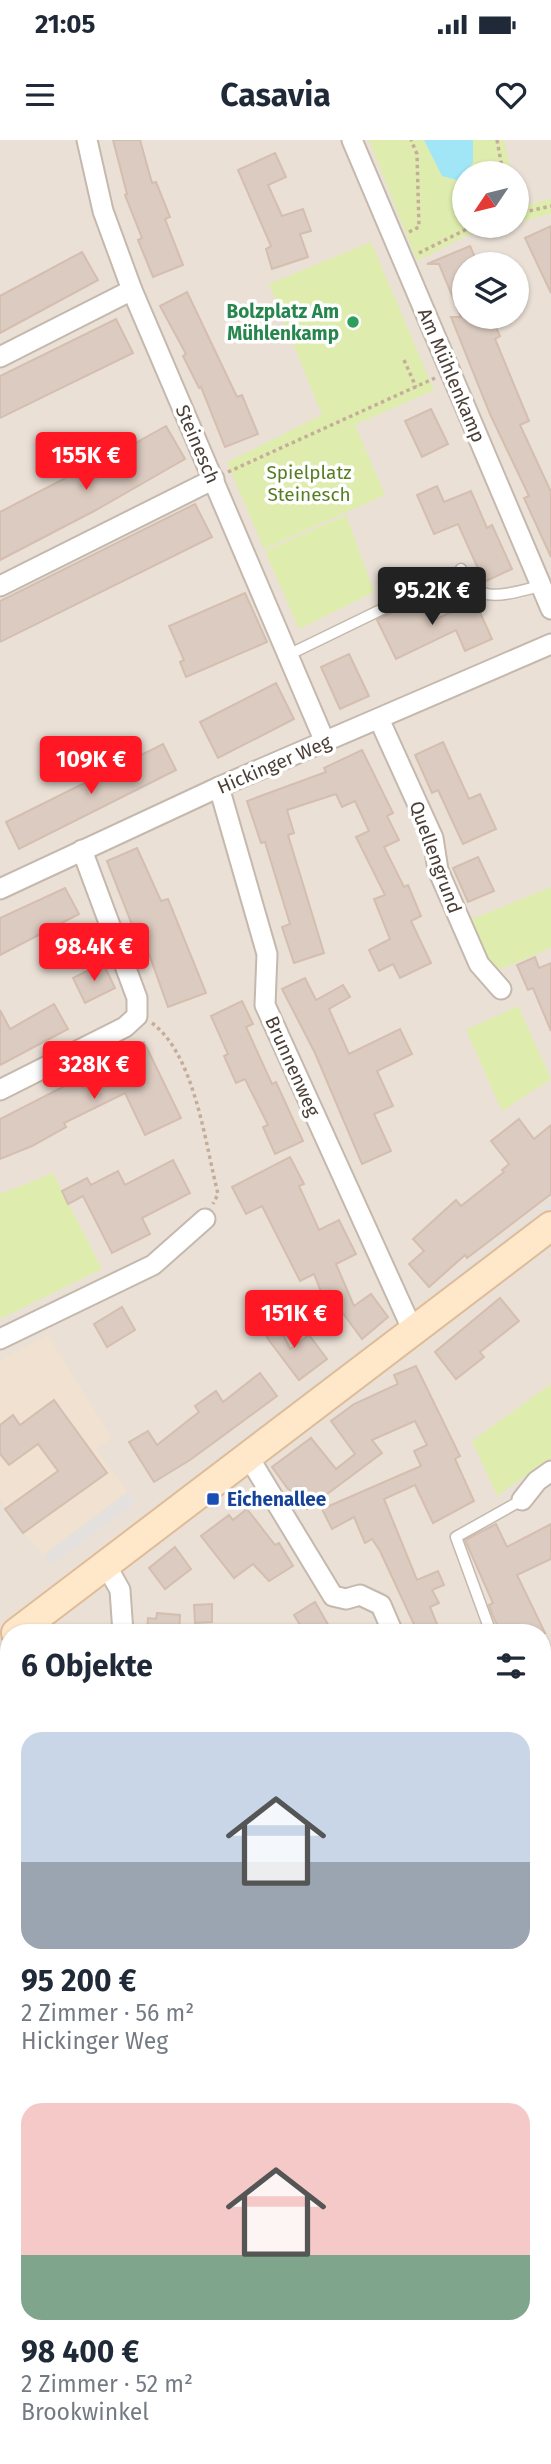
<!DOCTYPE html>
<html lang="de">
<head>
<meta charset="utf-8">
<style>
  body { margin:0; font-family:"Fira Sans",sans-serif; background:#f6f6f7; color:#1f2937; height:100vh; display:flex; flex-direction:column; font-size:26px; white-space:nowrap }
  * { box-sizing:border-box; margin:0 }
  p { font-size:23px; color:#747a83 }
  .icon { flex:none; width:38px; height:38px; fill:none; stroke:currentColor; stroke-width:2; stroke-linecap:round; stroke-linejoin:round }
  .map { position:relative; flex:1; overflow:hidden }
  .sheet { position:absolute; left:0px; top:1484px; width:551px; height:840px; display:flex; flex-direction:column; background:#fff; border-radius:28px 28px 0 0; box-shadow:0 2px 5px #0004 }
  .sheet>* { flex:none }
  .needle { width:46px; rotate:235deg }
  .tools { position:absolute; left:452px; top:21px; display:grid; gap:14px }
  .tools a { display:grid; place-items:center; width:77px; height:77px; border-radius:50%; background:#fff; box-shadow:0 2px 5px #0004; font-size:35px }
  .price { position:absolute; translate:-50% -60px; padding:0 16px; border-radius:7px; background:#ff1724; color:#fff; font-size:23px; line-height:46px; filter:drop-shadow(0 2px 4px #0008) }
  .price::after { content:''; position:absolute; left:50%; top:42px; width:21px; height:16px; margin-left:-10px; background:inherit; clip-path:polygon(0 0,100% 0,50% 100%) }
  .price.current { background:#222; color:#fff }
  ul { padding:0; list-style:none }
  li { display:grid; align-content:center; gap:14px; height:371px; padding:0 21px }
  li span { display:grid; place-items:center; height:217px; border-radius:21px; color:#555 }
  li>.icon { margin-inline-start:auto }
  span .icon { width:126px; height:126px; fill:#fffc; stroke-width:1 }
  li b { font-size:30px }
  h2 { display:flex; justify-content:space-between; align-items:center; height:84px; padding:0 21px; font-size:30px }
  .status { display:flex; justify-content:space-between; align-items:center; height:49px; padding:0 35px; background:#fff; direction:ltr }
  .status svg { height:19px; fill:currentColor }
  header { display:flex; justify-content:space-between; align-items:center; height:91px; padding:0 21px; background:#fff; font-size:32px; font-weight:700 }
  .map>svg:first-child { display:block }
</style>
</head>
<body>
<div class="status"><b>21:05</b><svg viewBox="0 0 49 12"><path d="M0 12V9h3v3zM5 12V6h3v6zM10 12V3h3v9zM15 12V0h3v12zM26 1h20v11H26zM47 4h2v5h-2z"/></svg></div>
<header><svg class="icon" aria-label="menu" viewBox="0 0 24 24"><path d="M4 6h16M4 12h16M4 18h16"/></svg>Casavia<svg class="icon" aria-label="heart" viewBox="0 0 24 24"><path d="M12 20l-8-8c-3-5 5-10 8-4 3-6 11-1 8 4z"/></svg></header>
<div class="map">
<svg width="551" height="2324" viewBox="0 0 551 2324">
  <rect width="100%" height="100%" fill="#f6efe9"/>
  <path fill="#eae0d6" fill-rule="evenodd" d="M 0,0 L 551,0 L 551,2324 L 115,2324 L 116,2315 L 542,2315 L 542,1493 L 9,1493 L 9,1914 L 0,1921 ZM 464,33 L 516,33 L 516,86 L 464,86 ZM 464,124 L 516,124 L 516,177 L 464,177 Z"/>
  <path fill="#f0e1d1" d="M 48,1195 L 112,1298 L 96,1309 L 128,1352 L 44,1415 L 23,1393 L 0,1359 L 0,1220 Z"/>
  <g fill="#deedae">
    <path d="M 369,0 L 504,0 L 512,33 L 464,33 L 464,86 L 504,86 L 470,94 L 417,121 Z"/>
    <path d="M 516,49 L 521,66 L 551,59 L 551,74 L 516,83 Z"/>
    <path d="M 371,102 L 434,250 L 355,285 L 385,355 L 264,409 L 227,322 L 322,275 L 269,144 Z"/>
    <path d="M 346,375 L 374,452 L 299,489 L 265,411 Z"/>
    <path d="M 551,747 L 551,808 L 501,829 L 486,822 L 467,781 Z"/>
    <path d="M 518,866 L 551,939 L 502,971 L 466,890 Z"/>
    <path d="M 53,1033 L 102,1129 L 0,1179 L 0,1054 Z"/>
    <path d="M 551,1244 L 551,1318 L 497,1356 L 472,1301 Z"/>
    <path d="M 9,1701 L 9,1908 L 0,1915 L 0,1705 Z"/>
    <path d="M 551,2157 L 549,2316 L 518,2324 L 497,2324 L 499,2315 L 542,2315 L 543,2165 Z"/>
  </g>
  <g fill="#e4e0de">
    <path d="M 551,1063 L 551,1072 L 440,1156 L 436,1151 Z"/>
    <path d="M 551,1098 L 551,1107 L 424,1202 L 419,1197 Z"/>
    <path d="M 350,1217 L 355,1222 L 174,1360 L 170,1354 Z"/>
    <path d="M 128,1352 L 136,1362 L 52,1425 L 44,1415 Z"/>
  </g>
  <g fill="#a0e6f7">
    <path d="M 424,0 L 473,0 L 473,22 L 461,41 L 442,36 Z"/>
    <path d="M 9,1733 L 9,1863 L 0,1871 L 0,1741 Z"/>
  </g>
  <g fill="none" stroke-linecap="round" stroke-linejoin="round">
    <g stroke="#a0e6f7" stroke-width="5">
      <path d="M 542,2183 L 551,2175"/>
      <path d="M 507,2324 L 510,2315"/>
    </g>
  </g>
  <g fill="#dccbc0" stroke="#d4beaf" stroke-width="2">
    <path d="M 113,0 L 140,0 L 152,43 L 156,42 L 170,77 L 165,79 L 183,125 L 153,137 L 138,100 L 142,98 L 125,55 L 127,54 Z"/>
    <path d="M 275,13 L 286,37 L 268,45 L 282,76 L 303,69 L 311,91 L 300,94 L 308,117 L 272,129 L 266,109 L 271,106 L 238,30 Z"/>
    <path d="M 551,86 L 551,153 L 525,98 Z"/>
    <path d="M 470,106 L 478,124 L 464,124 L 464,177 L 491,177 L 500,196 L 495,199 L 529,281 L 520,285 L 551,352 L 551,417 L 524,358 L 529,356 L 490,274 L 451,177 L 461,177 L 439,124 L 427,124 Z"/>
    <path d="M 82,112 L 98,140 L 0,193 L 0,156 Z"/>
    <path d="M 187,152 L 237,257 L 242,255 L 258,294 L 225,307 L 201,247 L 199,248 L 183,216 L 186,214 L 160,166 Z"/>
    <path d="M 116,179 L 133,213 L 0,278 L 0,236 Z"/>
    <path d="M 431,269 L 448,304 L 422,317 L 405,281 Z"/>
    <path d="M 166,286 L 185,319 L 96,370 L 0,420 L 0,372 L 77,332 L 78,335 Z"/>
    <path d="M 437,346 L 444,362 L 471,351 L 487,388 L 492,385 L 512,429 L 484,442 L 458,384 L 434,394 L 417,355 Z"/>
    <path d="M 195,364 L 212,397 L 0,502 L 0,461 Z"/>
    <path d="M 245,453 L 267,502 L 186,537 L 180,522 L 184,520 L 169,486 Z"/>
    <path d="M 421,457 L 432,481 L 475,461 L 492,499 L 465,511 L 456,490 L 396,519 L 377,480 Z"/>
    <path d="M 349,514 L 369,556 L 340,569 L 321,527 Z"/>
    <path d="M 276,543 L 294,579 L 218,618 L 200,582 Z"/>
    <path d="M 443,602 L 469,659 L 480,654 L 496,689 L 463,704 L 438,650 L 432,653 L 415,615 Z"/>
    <path d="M 163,604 L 176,630 L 19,709 L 6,682 Z"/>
    <path d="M 362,610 L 393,673 L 387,676 L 399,700 L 384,707 L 404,747 L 408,745 L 421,776 L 411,781 L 431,823 L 400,838 L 393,824 L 379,831 L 369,810 L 390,799 L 374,759 L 385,755 L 356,697 L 369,691 L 355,661 L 342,667 L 336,654 L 287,670 L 294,693 L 288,695 L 324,813 L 294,823 L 282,787 L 290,784 L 265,702 L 261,703 L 247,661 L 326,632 L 324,628 Z"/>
    <path d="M 137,708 L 161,761 L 168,759 L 206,853 L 168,867 L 149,814 L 144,815 L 107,721 Z"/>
    <path d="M 478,717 L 494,751 L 468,762 L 453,728 Z"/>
    <path d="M 65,748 L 79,774 L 0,815 L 0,778 Z"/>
    <path d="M 535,817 L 539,828 L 551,823 L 551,891 L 533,848 L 528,850 L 517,825 Z"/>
    <path d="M 103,823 L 115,848 L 85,863 L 73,838 Z"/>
    <path d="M 305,838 L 316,860 L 343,845 L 350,857 L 329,869 L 349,914 L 400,889 L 412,914 L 377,931 L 393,966 L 374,974 L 391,1011 L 362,1024 L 315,913 L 282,849 Z"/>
    <path d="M 242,861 L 253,884 L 246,887 L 272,944 L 276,942 L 303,1001 L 275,1014 L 263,987 L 268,985 L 245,939 L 236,943 L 224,916 L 228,914 L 211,876 Z"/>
    <path d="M 54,864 L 68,889 L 0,925 L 0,870 L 10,889 Z"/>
    <path d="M 144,902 L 181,978 L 145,995 L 125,953 L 64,983 L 66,987 L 32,1006 L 0,1019 L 0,979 L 110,923 L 109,919 Z"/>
    <path d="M 519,979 L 534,999 L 551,985 L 551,1054 L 467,1118 L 465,1115 L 429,1147 L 409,1124 L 424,1111 L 413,1099 L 456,1060 L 461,1066 L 504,1032 L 502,1030 L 509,1024 L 491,1001 Z"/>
    <path d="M 290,1017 L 304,1044 L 299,1046 L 319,1090 L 339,1080 L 356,1114 L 336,1124 L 354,1166 L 371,1154 L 388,1177 L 362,1199 L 342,1172 L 318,1187 L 309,1171 L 325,1162 L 314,1134 L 300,1141 L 262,1066 L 246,1074 L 232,1047 Z"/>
    <path d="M 173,1020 L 190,1053 L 142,1078 L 150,1094 L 112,1113 L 83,1056 L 68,1064 L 62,1051 L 87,1038 L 91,1045 L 118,1031 L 125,1045 Z"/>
    <path d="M 500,1158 L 519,1181 L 480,1212 L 484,1217 L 456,1239 L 435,1212 Z"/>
    <path d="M 122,1167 L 135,1190 L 107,1207 L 94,1184 Z"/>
    <path d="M 274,1175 L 290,1209 L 309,1195 L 327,1219 L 299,1240 L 268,1199 L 260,1182 Z"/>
    <path d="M 416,1226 L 460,1316 L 455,1319 L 474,1361 L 433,1383 L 415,1345 L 384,1359 L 417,1440 L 438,1431 L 444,1445 L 432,1450 L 439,1463 L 430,1467 L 439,1489 L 430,1493 L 418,1493 L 380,1411 L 372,1399 L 365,1403 L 354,1377 L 332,1389 L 322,1369 L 421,1326 L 414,1311 L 427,1305 L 415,1281 L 372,1300 L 382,1313 L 307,1369 L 296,1347 L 291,1351 L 288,1349 L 272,1327 L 311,1298 L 336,1329 L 355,1314 L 331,1281 L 354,1264 L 398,1244 L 394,1235 Z"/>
    <path d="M 260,1233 L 277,1256 L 190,1320 L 154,1342 L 129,1302 L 148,1291 L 157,1305 L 199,1272 L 195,1266 L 216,1251 L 223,1262 Z"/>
    <path d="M 54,1260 L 107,1333 L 23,1393 L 5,1369 L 58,1331 L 38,1304 L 9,1325 L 0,1314 L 0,1285 L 13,1275 L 20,1285 Z"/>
    <path d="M 247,1369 L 275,1405 L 279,1403 L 293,1426 L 269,1441 L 253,1424 L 234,1438 L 201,1396 L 229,1375 L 233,1380 Z"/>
    <path d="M 496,1384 L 507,1407 L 551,1384 L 551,1419 L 517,1435 L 545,1493 L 501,1493 L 492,1474 L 489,1465 L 493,1463 L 465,1400 Z"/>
    <path d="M 175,1407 L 191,1429 L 165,1449 L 149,1428 Z"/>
    <path d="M 315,1462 L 330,1488 L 322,1493 L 305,1493 L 294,1475 Z"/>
    <path d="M 212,1464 L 212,1482 L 195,1483 L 194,1465 Z"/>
    <path d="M 157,1473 L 180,1475 L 179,1493 L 147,1493 L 148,1478 L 156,1479 Z"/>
  </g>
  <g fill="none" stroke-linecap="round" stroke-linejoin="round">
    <defs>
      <g id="lane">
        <path d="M 461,429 C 475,468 509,453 541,446"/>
        <path d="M 288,515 L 401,460"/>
        <path d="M 491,1493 L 456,1397 L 522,1360"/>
        <path d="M 551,2287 L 551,2299"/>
      </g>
      <g id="street">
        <path d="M 87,0 L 103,71 L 132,150 L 325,602"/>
        <path d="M 352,0 L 551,469"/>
        <path d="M 0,217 L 132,150"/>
        <path d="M 0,446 L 214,339"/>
        <path d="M 379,579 L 433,698 L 438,730 L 479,824 L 501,849"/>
        <path d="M 219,647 L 267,814 L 265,865 L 413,1191"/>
        <path d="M 0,749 L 219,647 L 551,504"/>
        <path d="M 0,950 L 125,887 L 137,876 L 137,858 L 82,710"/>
        <path d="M 0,1199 L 153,1125 L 205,1079"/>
        <path d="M 248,1316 L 333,1456 L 346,1459 L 360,1455 L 381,1465 L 393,1493"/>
        <path d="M 522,1360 L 537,1341 L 551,1331"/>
        <path d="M 106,1425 L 120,1450 L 123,1493"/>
        <path d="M 542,1991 L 551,1988"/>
        <path d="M 331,2324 L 333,2315"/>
      </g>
      <path id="secondary" d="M 16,1493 L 551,1086"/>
    </defs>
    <use href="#lane" stroke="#c5b8ad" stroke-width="13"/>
    <use href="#street" stroke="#c5b8ad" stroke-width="23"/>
    <use href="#secondary" stroke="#ddbc97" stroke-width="32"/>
    <g stroke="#c6ad9a" stroke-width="3.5" stroke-dasharray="3.5 3.5" stroke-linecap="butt">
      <path d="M 497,0 L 503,33"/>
      <path d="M 516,74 L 551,66"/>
      <path d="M 409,92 L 419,87 L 417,14 L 411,0"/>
      <path d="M 419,113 L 473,86"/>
      <path d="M 404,220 L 416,247"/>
      <path d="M 228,332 L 435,238"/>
      <path d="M 152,883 C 195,915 205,1003 218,1054 L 213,1064"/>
      <path d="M 545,2277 L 551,2211"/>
      <path d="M 544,2309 L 545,2324"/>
    </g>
    <use href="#lane" stroke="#fff" stroke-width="10"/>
    <use href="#street" stroke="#fff" stroke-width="19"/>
    <use href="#secondary" stroke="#ffe7ca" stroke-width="28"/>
  </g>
  <circle fill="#2e9e5b" stroke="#fff" stroke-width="2.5" cx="353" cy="182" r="7"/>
  <rect fill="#1a4fb4" stroke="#fff" stroke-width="2.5" x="206" y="1352" width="14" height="14" rx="3.5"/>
  <g text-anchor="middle" stroke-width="7" stroke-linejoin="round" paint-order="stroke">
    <g font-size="19" font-weight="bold" fill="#27864d" stroke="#fff" text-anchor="end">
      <text x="339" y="178">Bolzplatz Am<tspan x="339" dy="22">Mühlenkamp</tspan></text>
    </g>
    <g font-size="19" fill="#4a3e36" stroke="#fff">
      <text transform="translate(452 235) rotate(67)" y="7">Am Mühlenkamp</text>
      <text transform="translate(198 304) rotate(67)" y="7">Steinesch</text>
      <text transform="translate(274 624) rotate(-23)" y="7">Hickinger Weg</text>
      <text transform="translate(436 717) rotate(70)" y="7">Quellengrund</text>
      <text transform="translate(293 926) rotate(66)" y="7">Brunnenweg</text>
    </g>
    <g font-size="19" fill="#577d22" stroke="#fff">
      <text x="309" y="339">Spielplatz<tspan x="309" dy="22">Steinesch</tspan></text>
    </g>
    <g font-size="19" font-weight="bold" fill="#164399" stroke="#fff" text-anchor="start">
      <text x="227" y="1366">Eichenallee</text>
    </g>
  </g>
</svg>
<div class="tools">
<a><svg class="needle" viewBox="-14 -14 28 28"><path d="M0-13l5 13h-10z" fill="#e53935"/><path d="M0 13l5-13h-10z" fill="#747a83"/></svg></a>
<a><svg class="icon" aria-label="layers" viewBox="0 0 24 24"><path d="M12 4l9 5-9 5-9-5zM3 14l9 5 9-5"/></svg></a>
</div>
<b class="price" style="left:86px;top:352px">155K €</b>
<b class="price current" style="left:432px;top:487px">95.2K €</b>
<b class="price" style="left:91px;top:656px">109K €</b>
<b class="price" style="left:94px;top:843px">98.4K €</b>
<b class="price" style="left:94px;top:961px">328K €</b>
<b class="price" style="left:294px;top:1210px">151K €</b>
<section class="sheet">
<h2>6 Objekte<svg class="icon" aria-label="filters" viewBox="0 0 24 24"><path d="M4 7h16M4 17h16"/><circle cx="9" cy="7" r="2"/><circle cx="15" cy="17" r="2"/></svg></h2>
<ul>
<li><span style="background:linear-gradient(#c9d6e8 60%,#9aa5b1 0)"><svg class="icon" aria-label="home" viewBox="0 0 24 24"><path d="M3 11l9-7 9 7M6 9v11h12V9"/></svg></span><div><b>95 200 €</b><p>2 Zimmer · 56 m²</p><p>Hickinger Weg</p></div></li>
<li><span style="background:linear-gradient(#f6c9c9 70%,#7fa58c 0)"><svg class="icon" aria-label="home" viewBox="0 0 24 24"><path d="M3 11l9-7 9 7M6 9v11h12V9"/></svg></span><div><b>98 400 €</b><p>2 Zimmer · 52 m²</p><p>Brookwinkel</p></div></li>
</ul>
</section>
</div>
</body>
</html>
